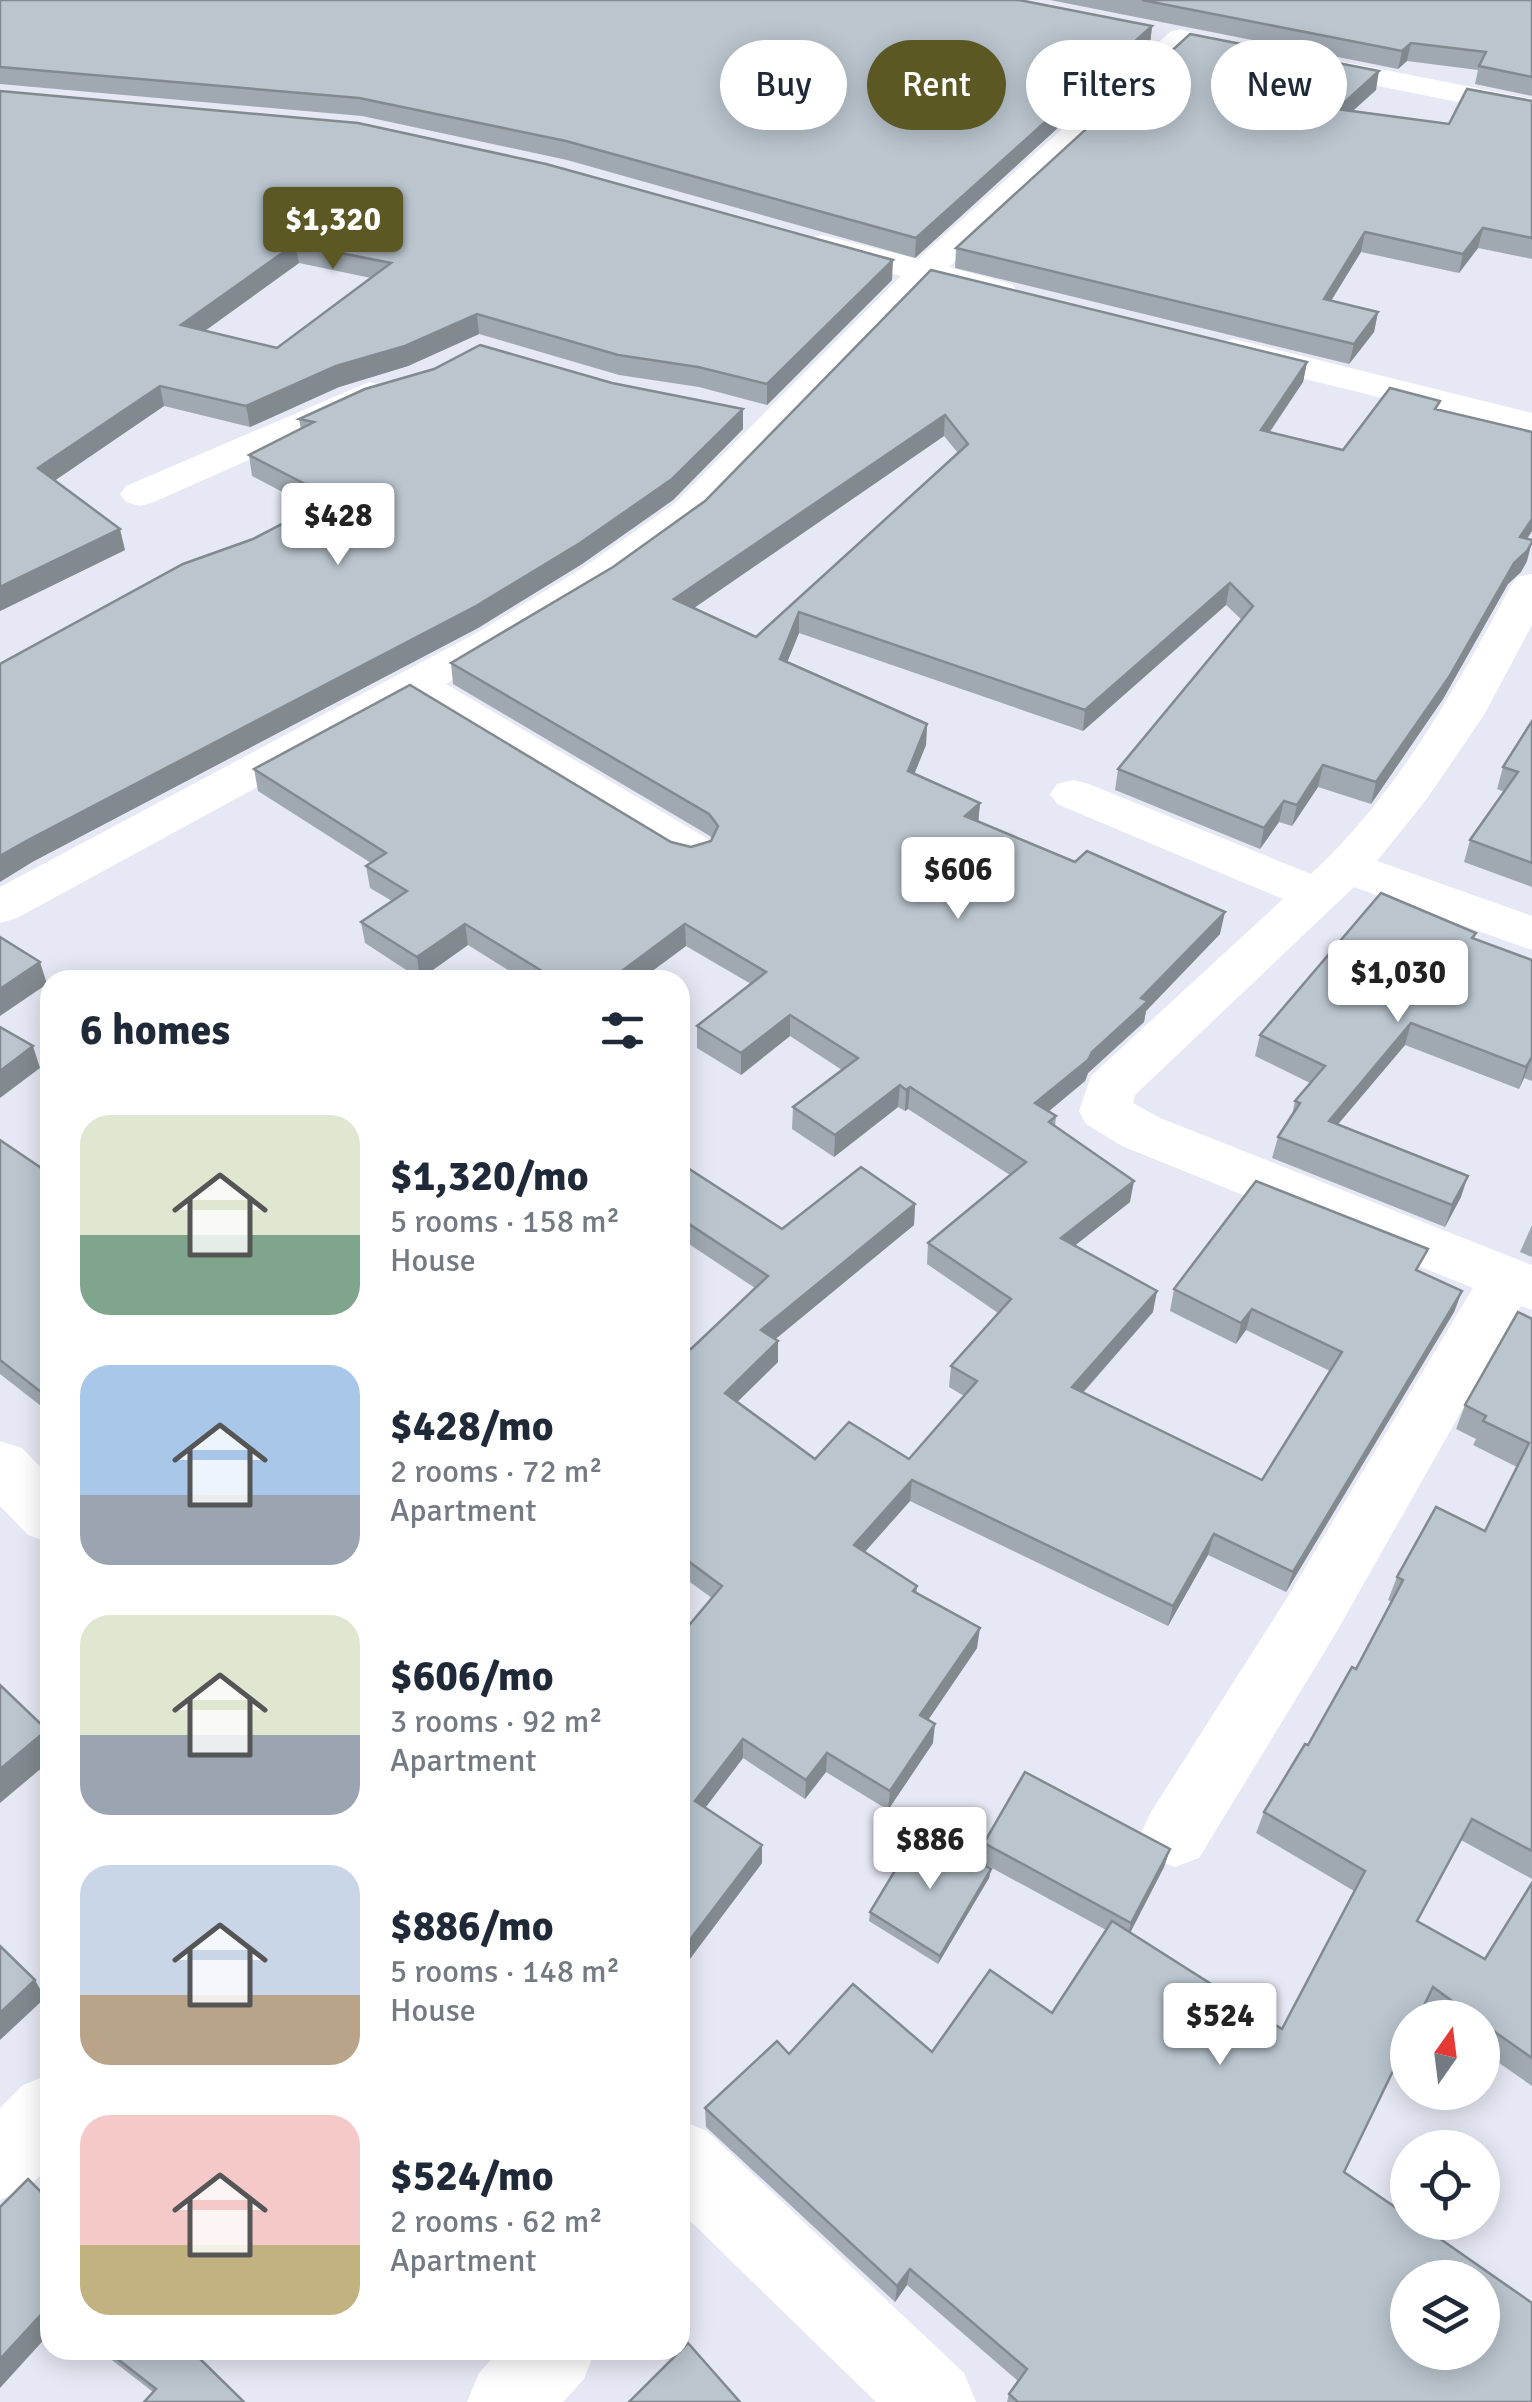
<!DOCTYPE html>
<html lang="en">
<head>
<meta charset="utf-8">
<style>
  body { margin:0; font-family:Signika,sans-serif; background:#f6f6f7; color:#1f2937; height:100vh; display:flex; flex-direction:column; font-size:38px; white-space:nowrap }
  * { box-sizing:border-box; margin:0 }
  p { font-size:32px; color:#747a83 }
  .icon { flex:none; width:55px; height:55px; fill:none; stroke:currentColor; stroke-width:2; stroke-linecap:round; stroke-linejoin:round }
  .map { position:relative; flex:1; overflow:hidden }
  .sheet { position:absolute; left:40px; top:970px; width:650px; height:1390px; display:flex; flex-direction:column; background:#fff; border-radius:30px; box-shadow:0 5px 25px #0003 }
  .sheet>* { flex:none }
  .top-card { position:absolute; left:720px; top:40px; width:660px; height:90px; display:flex; gap:20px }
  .needle { width:65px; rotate:14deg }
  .buttons { position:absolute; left:1390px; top:2000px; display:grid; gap:20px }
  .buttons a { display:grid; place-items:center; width:110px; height:110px; border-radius:50%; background:#fff; box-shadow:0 5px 25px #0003; font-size:50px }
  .price { position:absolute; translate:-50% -85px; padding:0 22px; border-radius:10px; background:#fff; color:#222; font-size:32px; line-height:65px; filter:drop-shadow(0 2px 5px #0008) }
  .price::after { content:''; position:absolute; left:50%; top:60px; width:30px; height:22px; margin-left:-15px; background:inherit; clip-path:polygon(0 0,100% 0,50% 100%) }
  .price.selected { background:#5b5824; color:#fff }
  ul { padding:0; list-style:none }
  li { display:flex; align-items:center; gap:30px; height:250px; padding:0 40px }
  li span { display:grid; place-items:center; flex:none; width:280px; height:200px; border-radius:30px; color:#555 }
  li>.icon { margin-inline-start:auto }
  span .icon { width:120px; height:120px; fill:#fffc; stroke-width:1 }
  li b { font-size:42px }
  h2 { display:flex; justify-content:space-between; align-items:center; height:120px; padding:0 40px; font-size:42px }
  .chip { padding:0 35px; border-radius:45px; background:#fff; box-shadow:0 5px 25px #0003; font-size:35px; line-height:90px }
  .chip.selected { background:#5b5824; color:#fff }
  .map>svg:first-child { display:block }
</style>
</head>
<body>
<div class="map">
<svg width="1532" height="2402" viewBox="0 0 1532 2402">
  <rect width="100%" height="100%" fill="#e6e8f5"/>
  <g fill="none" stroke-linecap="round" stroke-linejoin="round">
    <g fill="#fff" fill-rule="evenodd">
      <path d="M 1180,29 L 1190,32 L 1194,38 L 1190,44 L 949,267 L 1012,284 L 1017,291 L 1012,298 L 1000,301 L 932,284 L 703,519 L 612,585 L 446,684 L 708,839 L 715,850 L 708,861 L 691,865 L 674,861 L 413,702 L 17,918 L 0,923 L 0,887 L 480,631 L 584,567 L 675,503 L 901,276 L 810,252 L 805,245 L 810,238 L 822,235 L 918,259 L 1170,32 Z"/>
      <path d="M 1304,54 L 1532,99 L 1532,117 L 1294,69 L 1289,63 L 1294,57 Z"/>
      <path d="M 1234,339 L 1532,413 L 1532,435 L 1221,358 L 1216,350 L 1221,342 Z"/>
      <path d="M 369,382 L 382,385 L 387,393 L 382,401 L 154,502 L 140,506 L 126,502 L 120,494 L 126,486 Z"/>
      <path d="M 1532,574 L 1532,625 L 1484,715 L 1426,800 L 1377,861 L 1532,916 L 1532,950 L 1354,887 L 1135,1095 L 1133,1103 L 1160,1118 L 1532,1265 L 1532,1310 L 1521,1306 L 1333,1638 L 1199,1858 L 1175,1867 L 1151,1858 L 1140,1835 L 1151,1812 L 1287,1598 L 1473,1288 L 1122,1146 L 1086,1124 L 1079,1111 L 1091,1076 L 1283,899 L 1057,804 L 1050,794 L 1057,784 L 1073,780 L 1089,784 L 1311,874 C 1398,794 1455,688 1511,586 L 1517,577 Z"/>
      <path d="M 0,1441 L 22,1448 L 50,1477 L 50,1543 L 28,1535 L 0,1506 Z"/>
      <path d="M 50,2074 L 50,2166 L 27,2189 L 0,2200 L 0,2108 L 23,2085 Z"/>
      <path d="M 680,2120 L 707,2131 L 964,2373 L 976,2402 L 876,2402 L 680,2211 Z"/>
      <path d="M 500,2350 L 595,2350 L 584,2379 L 563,2402 L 467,2402 L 479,2373 Z"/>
    </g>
  </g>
  <g fill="#a0a9b1" fill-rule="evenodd">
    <path d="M 0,0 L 1152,26 L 1150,44 L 915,258 L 567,160 L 362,116 L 0,84 Z"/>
    <path d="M 1050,0 L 1532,0 L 1532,96 L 1475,84 L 1478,70 L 1407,61 L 1398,69 Z"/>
    <path d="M 1376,90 L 1352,111 L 1449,124 L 1532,101 L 1532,259 L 1478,248 L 1459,273 L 1361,252 L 1331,300 L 1378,312 L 1374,332 L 1349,364 L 955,268 L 956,248 Z"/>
    <path d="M 0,91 L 892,280 L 767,405 L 699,387 L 619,375 L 479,334 L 408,366 L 339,387 L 250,427 L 164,406 L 55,480 L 125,550 L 0,611 ZM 299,263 L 371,278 L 277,348 L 205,331 Z"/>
    <path d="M 931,270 L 1307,362 L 1303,382 L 1270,432 L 1343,450 L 1438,409 L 1532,432 L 1532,531 L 1527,539 L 1527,561 L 1521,572 L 1508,584 L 1443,699 L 1371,804 L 1318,787 L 1292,826 L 1279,822 L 1260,849 L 1115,790 L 1118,769 L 1242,620 L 1226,605 L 1083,731 L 799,633 L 787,662 L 927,724 L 926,745 L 914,774 L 980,803 L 978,821 L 1220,934 L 1146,1011 L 1144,1022 L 1088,1073 L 1085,1081 L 1048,1112 L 1056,1116 L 1055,1127 L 1130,1202 L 1075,1245 L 1153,1312 L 1083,1393 L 1262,1480 L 1330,1371 L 1246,1330 L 1236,1344 L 1170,1311 L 1174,1289 L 1420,1272 L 1462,1291 L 1454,1312 L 1286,1592 L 1208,1555 L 1168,1626 L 910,1501 L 865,1552 L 917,1586 L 917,1593 L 977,1648 L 928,1720 L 933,1743 L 888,1810 L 826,1772 L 805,1799 L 743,1758 L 705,1808 L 762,1863 L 680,1972 L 712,1598 L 680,1575 L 680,1344 L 691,1349 L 755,1288 L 680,1238 L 680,1163 L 782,1229 L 915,1204 L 914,1225 L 775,1339 L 778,1362 L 737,1402 L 815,1459 L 909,1459 L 964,1396 L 949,1387 L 951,1366 L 998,1313 L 927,1264 L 928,1243 L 1010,1175 L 908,1109 L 905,1111 L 898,1107 L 834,1157 L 792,1129 L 793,1107 L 842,1070 L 790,1036 L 741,1075 L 697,1048 L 697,1026 L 751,984 L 686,946 L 640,980 L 524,980 L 468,945 L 420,979 L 365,943 L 361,922 L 392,901 L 370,888 L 366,866 L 371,863 L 258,791 L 254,769 L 691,847 L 711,841 L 712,839 L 710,836 L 453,684 L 451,663 L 613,567 L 705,501 ZM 944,436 L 958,453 L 756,637 L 694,608 Z"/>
    <path d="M 299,419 L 743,429 L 673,500 L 582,564 L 478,628 L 34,861 L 253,539 L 313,508 L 252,476 L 249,455 L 301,429 Z"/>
    <path d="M 1532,721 L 1532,887 L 1464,862 L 1470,840 L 1505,792 L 1497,789 L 1503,767 Z"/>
    <path d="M 1476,933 L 1474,939 L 1532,960 L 1532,1081 L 1524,1078 L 1519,1089 L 1405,1045 L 1338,1124 L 1461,1197 L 1445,1227 L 1272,1158 L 1278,1137 L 1292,1115 L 1295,1101 L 1310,1083 L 1255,1056 L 1260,1035 Z"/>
    <path d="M 0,1140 L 50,1174 L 50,1413 L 0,1374 Z"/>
    <path d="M 1532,1225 L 1532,1257 L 1520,1252 Z"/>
    <path d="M 1532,1319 L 1532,1879 L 1461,1840 L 1417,1921 L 1485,1959 L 1532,1883 L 1532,2086 L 1482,2051 L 1482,2018 L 1436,2018 L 1423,2008 L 1344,2172 L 1532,2402 L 1007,2402 L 1009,2394 L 1018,2381 L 907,2285 L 895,2302 L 706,2127 L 705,2108 L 789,2054 L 932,2052 L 1052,2013 L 1106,1930 L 981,1862 L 984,1843 L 1170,1849 L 1164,1867 L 1130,1932 L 1282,2029 L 1354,1891 L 1256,1833 L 1264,1812 L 1308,1745 L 1356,1669 L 1392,1602 L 1388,1600 L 1397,1577 L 1485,1531 L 1517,1467 L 1473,1445 L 1476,1439 L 1456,1429 L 1465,1405 Z"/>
    <path d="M 991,1869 L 989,1878 L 938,1964 L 869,1921 L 870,1912 Z"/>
    <path d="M 99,2350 L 191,2350 L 153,2392 Z"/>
  </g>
  <g fill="#828a90">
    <path d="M 1152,26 L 1150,44 L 915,258 L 916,238 Z"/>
    <path d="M 1411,43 L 1407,61 L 1398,69 L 1402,51 Z"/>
    <path d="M 1379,71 L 1376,90 L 1334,128 L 1337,109 Z"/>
    <path d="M 1483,228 L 1478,248 L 1459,273 L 1463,254 Z"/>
    <path d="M 1365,232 L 1361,252 L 1320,319 L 1324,299 Z"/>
    <path d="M 295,244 L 299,263 L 185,345 L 181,325 Z"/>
    <path d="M 893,260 L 892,280 L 767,405 L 767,384 Z"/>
    <path d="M 1378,312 L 1374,332 L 1349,364 L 1354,344 Z"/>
    <path d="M 477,314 L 479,334 L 408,366 L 339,387 L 250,427 L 246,406 L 336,366 Z"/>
    <path d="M 1307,362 L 1303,382 L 1257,450 L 1261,430 Z"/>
    <path d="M 160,386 L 164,406 L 44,488 L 38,468 Z"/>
    <path d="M 743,409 L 743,429 L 673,500 L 582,564 L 478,628 L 34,861 L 0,882 L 0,856 Z"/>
    <path d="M 945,415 L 944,436 L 675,621 L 674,599 Z"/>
    <path d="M 1532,519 L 1532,531 L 1514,558 L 1520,537 Z"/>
    <path d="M 120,529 L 125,550 L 0,611 L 0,587 Z"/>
    <path d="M 1532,542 L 1527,561 L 1521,572 L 1508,584 L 1443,699 L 1371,804 L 1376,782 L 1514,563 Z"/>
    <path d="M 1230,583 L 1226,605 L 1083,731 L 1085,710 Z"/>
    <path d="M 799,612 L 799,633 L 780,680 L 780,659 Z"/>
    <path d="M 927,724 L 926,745 L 907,792 L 908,771 Z"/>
    <path d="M 1323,765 L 1318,787 L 1292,826 L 1297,805 Z"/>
    <path d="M 1284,801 L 1279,822 L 1260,849 L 1264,828 Z"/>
    <path d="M 980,803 L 978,825 L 965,816 Z"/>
    <path d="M 1225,912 L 1220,934 L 1146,1011 L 1144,1022 L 1088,1073 L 1085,1081 L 1032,1125 L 1035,1103 Z"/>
    <path d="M 465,924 L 468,945 L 420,979 L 417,957 Z"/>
    <path d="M 685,924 L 686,946 L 640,980 L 622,980 L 622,971 Z"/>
    <path d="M 40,962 L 47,984 L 0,1016 L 0,989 Z"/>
    <path d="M 682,1007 L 683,1029 L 680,1031 L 680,1009 Z"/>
    <path d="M 790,1015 L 790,1036 L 741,1075 L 741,1053 Z"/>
    <path d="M 1411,1023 L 1405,1045 L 1323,1142 L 1329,1121 Z"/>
    <path d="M 33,1046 L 40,1068 L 0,1098 L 0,1071 Z"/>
    <path d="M 1532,1057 L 1524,1078 L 1519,1089 L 1526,1067 Z"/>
    <path d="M 900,1085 L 898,1107 L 834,1157 L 835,1135 Z"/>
    <path d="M 910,1087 L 908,1109 L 905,1111 L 906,1090 Z"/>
    <path d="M 1468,1176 L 1461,1197 L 1445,1227 L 1452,1205 Z"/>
    <path d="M 1134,1181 L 1130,1202 L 1058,1259 L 1061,1238 Z"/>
    <path d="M 915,1204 L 914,1225 L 761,1351 L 761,1330 Z"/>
    <path d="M 1157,1291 L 1153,1312 L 1069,1408 L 1072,1387 Z"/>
    <path d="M 1462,1291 L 1454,1312 L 1286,1592 L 1293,1572 Z"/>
    <path d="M 1252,1309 L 1246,1330 L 1236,1344 L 1241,1323 Z"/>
    <path d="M 778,1341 L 778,1362 L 725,1414 L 725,1393 Z"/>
    <path d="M 912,1480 L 910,1501 L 853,1565 L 854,1545 Z"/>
    <path d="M 1214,1534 L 1208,1555 L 1168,1626 L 1173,1606 Z"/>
    <path d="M 980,1628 L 977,1648 L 918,1735 L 920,1715 Z"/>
    <path d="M 935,1724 L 933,1743 L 888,1810 L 890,1791 Z"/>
    <path d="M 47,1730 L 50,1736 L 50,1761 L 0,1803 L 0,1769 Z"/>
    <path d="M 743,1739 L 743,1758 L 696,1820 L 695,1801 Z"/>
    <path d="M 827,1753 L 826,1772 L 805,1799 L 806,1780 Z"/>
    <path d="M 762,1845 L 762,1863 L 680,1972 L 680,1953 Z"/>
    <path d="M 1170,1849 L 1164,1867 L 1126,1941 L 1131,1923 Z"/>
    <path d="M 991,1869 L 989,1878 L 938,1964 L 940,1956 Z"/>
    <path d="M 35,1980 L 45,1998 L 0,2040 L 0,2013 Z"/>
    <path d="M 910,2269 L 907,2285 L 895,2302 L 897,2286 Z"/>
    <path d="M 49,2306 L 50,2333 L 0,2388 L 0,2359 Z"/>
  </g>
  <g fill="#bac5ce" stroke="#828a90" stroke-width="2.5" fill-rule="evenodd">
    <path d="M 0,0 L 1019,0 L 1152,26 L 916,238 L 566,141 L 359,98 L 0,67 Z"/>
    <path d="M 1142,0 L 1532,0 L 1532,77 L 1479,66 L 1486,52 L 1411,43 L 1402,51 Z"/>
    <path d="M 1190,34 L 1379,71 L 1337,109 L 1449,124 L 1467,89 L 1532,101 L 1532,238 L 1483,228 L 1463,254 L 1365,232 L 1324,299 L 1378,312 L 1354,344 L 956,248 Z"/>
    <path d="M 0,91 L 358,123 L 546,164 L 893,260 L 767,384 L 698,367 L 618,355 L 477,314 L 405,346 L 336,366 L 246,406 L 160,386 L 38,468 L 120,529 L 0,587 ZM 295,244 L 391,263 L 277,348 L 181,325 Z"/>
    <path d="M 931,270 L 1307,362 L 1261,430 L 1343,450 L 1390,388 L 1440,401 L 1435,409 L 1532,432 L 1532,519 L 1520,537 L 1532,540 L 1532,542 L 1527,551 L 1514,563 L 1449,677 L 1376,782 L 1323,765 L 1297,805 L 1284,801 L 1264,828 L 1118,769 L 1253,606 L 1230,583 L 1085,710 L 799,612 L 780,659 L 927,724 L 908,771 L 980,803 L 965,816 L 1075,862 L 1087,851 L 1225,912 L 1141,998 L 1148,1001 L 1092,1052 L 1088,1060 L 1035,1103 L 1056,1116 L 1049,1122 L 1134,1181 L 1061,1238 L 1157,1291 L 1072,1387 L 1262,1480 L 1342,1352 L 1252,1309 L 1241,1323 L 1174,1289 L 1256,1181 L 1428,1249 L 1416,1270 L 1462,1291 L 1293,1572 L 1214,1534 L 1173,1606 L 912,1480 L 854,1545 L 917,1586 L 913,1591 L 980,1628 L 920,1715 L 935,1724 L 890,1791 L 827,1753 L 806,1780 L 743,1739 L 695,1801 L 762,1845 L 680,1953 L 680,1636 L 722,1586 L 680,1555 L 680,1344 L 691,1349 L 768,1276 L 680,1218 L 680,1163 L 782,1229 L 861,1167 L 915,1204 L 761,1330 L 778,1341 L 725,1393 L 815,1459 L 849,1422 L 909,1459 L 977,1381 L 951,1366 L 1011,1299 L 928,1243 L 1026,1162 L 910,1087 L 906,1090 L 900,1085 L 835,1135 L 793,1107 L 858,1058 L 790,1015 L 741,1053 L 697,1026 L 766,972 L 685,924 L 622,971 L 637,980 L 529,980 L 542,971 L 465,924 L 417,957 L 361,922 L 407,891 L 366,866 L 386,853 L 254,769 L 410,685 L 671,842 L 691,847 L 711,841 L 718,826 L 709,814 L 451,663 L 613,567 L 705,501 ZM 945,415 L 968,444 L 756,637 L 674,599 Z"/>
    <path d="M 480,345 L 612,383 L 743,409 L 672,479 L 580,543 L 476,606 L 28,840 L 0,856 L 0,664 L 183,564 L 253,539 L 332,498 L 249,455 L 314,422 L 299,419 L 365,389 L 434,369 Z"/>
    <path d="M 1532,721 L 1532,863 L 1470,840 L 1518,772 L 1503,767 Z"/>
    <path d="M 1381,893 L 1476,933 L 1472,938 L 1532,960 L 1532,1057 L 1526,1067 L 1411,1023 L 1329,1121 L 1468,1176 L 1452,1205 L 1278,1137 L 1300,1103 L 1295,1101 L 1325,1066 L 1260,1035 Z"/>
    <path d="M 0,937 L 40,962 L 0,989 Z"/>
    <path d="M 0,1027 L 33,1046 L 0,1071 Z"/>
    <path d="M 0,1140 L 50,1174 L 50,1399 L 0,1360 Z"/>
    <path d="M 1518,1312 L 1532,1319 L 1532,1851 L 1472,1819 L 1417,1921 L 1485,1959 L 1532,1883 L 1532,2058 L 1482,2023 L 1482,2018 L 1475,2018 L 1433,1987 L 1418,2018 L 1408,2018 L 1408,2040 L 1344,2172 L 1408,2216 L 1408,2222 L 1416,2222 L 1532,2303 L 1532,2402 L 1018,2402 L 1009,2394 L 1027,2369 L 910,2269 L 897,2286 L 705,2108 L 777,2041 L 789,2054 L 853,1984 L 932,2052 L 990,1970 L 1052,2013 L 1112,1921 L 1282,2029 L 1365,1871 L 1264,1812 L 1305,1744 L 1308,1745 L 1352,1667 L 1356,1669 L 1403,1580 L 1397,1577 L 1436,1507 L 1485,1531 L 1529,1443 L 1483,1421 L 1486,1416 L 1465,1405 ZM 1408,2278 L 1482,2278 L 1482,2352 L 1408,2352 Z"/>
    <path d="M 0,1685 L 47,1730 L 0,1769 Z"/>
    <path d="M 1025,1772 L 1170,1849 L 1131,1923 L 984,1843 Z"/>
    <path d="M 920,1829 L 991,1869 L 940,1956 L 870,1912 Z"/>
    <path d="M 0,1946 L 35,1980 L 0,2013 Z"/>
    <path d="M 28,2179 L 50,2201 L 50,2306 L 49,2306 L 0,2359 L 0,2207 Z"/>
    <path d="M 688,2343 L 740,2402 L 629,2402 Z"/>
    <path d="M 106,2350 L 191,2350 L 244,2402 L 144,2402 L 156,2389 Z"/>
  </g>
</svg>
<div class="buttons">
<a><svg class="needle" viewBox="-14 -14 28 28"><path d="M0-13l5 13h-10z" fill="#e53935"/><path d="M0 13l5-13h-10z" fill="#747a83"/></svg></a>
<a><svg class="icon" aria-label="locate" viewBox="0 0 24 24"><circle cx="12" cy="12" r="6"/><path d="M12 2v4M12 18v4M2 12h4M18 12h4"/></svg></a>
<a><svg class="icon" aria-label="layers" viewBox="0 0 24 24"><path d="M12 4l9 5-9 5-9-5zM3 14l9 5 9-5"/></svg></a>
</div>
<b class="price selected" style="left:333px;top:272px">$1,320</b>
<b class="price" style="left:338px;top:568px">$428</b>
<b class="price" style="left:958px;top:922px">$606</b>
<b class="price" style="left:1398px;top:1025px">$1,030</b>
<b class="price" style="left:930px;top:1892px">$886</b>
<b class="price" style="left:1220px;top:2068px">$524</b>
<div class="top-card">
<a class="chip">Buy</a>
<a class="chip selected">Rent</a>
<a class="chip">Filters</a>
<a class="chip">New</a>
</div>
<section class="sheet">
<h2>6 homes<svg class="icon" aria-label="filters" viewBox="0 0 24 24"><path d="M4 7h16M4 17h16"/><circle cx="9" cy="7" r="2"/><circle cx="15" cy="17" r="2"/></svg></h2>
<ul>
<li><span style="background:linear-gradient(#dfe7d0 60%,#7fa58c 0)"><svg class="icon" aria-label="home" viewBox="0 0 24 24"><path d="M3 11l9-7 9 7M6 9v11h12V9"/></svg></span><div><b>$1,320/mo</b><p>5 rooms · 158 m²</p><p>House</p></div></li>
<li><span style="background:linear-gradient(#a9c7e8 65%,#9aa5b1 0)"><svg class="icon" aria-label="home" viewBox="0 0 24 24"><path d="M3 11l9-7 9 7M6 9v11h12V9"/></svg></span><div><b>$428/mo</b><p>2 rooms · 72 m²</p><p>Apartment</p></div></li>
<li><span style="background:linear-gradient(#dfe7d0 60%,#9aa5b1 0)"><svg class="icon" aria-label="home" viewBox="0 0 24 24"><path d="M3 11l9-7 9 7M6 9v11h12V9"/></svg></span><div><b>$606/mo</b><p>3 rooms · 92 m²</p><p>Apartment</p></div></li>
<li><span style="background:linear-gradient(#c9d6e8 65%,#b9a48a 0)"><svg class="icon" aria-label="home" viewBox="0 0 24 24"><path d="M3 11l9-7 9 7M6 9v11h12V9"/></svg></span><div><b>$886/mo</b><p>5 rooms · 148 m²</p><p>House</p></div></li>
<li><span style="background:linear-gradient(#f6c9c9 65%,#c2b280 0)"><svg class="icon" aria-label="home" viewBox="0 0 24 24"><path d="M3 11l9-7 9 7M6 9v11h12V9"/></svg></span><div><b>$524/mo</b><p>2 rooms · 62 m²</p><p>Apartment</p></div></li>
</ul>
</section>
</div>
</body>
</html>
